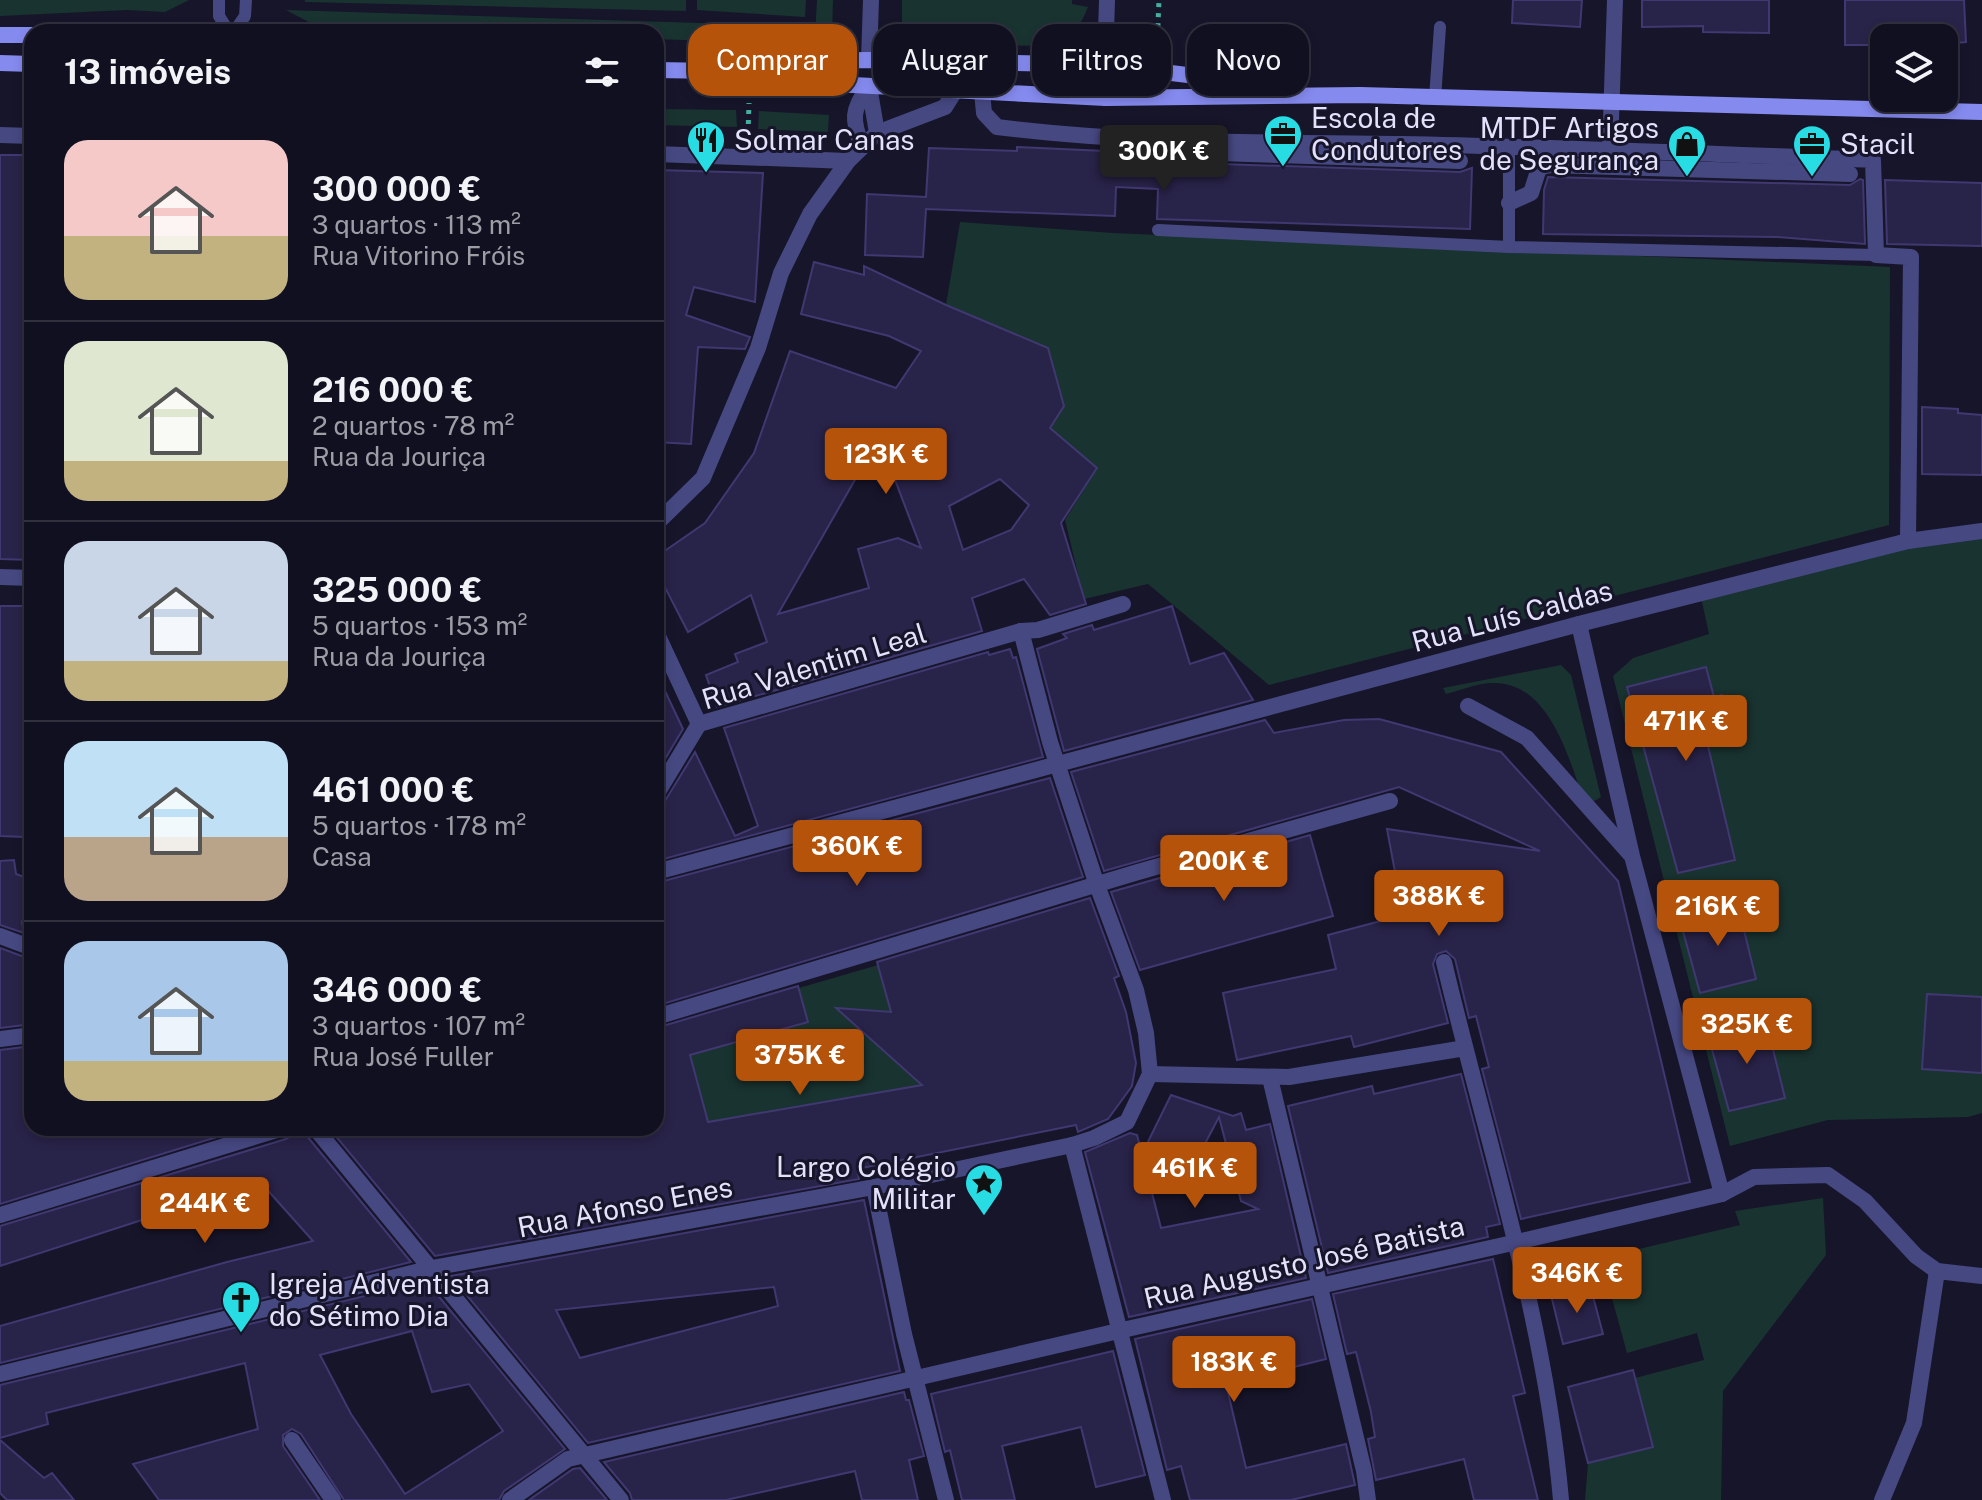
<!DOCTYPE html>
<html lang="pt">
<head>
<meta charset="utf-8">
<style>
  body { margin:0; font-family:"Public Sans",sans-serif; background:#1a1929; color:#f1f3f6; height:100vh; display:flex; flex-direction:column; font-size:30px; white-space:nowrap }
  * { box-sizing:border-box; margin:0 }
  p { font-size:26px; color:#9c9da5 }
  .icon { flex:none; width:44px; height:44px; fill:none; stroke:currentColor; stroke-width:2; stroke-linecap:round; stroke-linejoin:round }
  .map { position:relative; flex:1; overflow:hidden }
  .drawer { position:absolute; left:24px; top:24px; width:640px; height:1112px; display:flex; flex-direction:column; background:#111020; border-radius:24px; box-shadow:0 4px 12px #0003,0 0 0 2px #30303e }
  .drawer>* { flex:none }
  .banner { position:absolute; left:688px; top:24px; width:760px; height:72px; display:flex; gap:16px }
  .tools { position:absolute; left:1870px; top:24px; display:grid; gap:16px }
  .tools a { display:grid; place-items:center; width:88px; height:88px; border-radius:16px; background:#111020; box-shadow:0 4px 12px #0003,0 0 0 2px #30303e; font-size:40px }
  .price { position:absolute; translate:-50% -68px; padding:0 18px; border-radius:8px; background:#b45309; color:#fff; font-size:26px; line-height:52px; filter:drop-shadow(0 2px 4px #0008) }
  .price::after { content:''; position:absolute; left:50%; top:48px; width:24px; height:18px; margin-left:-12px; background:inherit; clip-path:polygon(0 0,100% 0,50% 100%) }
  .price.on { background:#222; color:#fff }
  ul { padding:0; list-style:none }
  li { display:flex; align-items:center; gap:24px; height:200px; padding:0 40px }
  li+li { border-top:2px solid #30303e }
  li span { display:grid; place-items:center; flex:none; width:224px; height:160px; border-radius:24px; color:#555 }
  li>.icon { margin-inline-start:auto }
  span .icon { width:96px; height:96px; fill:#fffc; stroke-width:1 }
  li b { font-size:34px }
  h2 { display:flex; justify-content:space-between; align-items:center; height:96px; padding:0 40px; font-size:34px }
  .tag { padding:0 28px; border-radius:24px; background:#111020; box-shadow:0 4px 12px #0003,0 0 0 2px #30303e; font-size:28px; line-height:72px }
  .tag.on { background:#b45309; color:#fff }
  .map>svg:first-child { display:block }
</style>
</head>
<body>
<div class="map">
<svg width="1982" height="1500" viewBox="0 0 1982 1500">
  <rect width="100%" height="100%" fill="#17152a"/>
  <g fill="#193330">
    <path d="M 0,0 L 189,0 L 165,12 L 127,10 L 0,16 Z"/>
    <path d="M 305,0 L 686,0 L 686,11 L 305,2 Z"/>
    <path d="M 697,0 L 806,0 L 805,17 L 697,10 Z"/>
    <path d="M 817,0 L 833,0 L 832,37 L 815,37 Z"/>
    <path d="M 902,0 L 1072,0 L 1072,4 L 1088,7 C 1078,31 1073,37 1049,46 L 918,44 L 907,39 L 902,29 Z"/>
    <path d="M 286,10 L 794,26 L 795,44 L 656,39 L 656,32 L 471,32 L 316,26 Z"/>
    <path d="M 656,109 L 736,110 L 737,127 L 656,125 Z"/>
    <path d="M 759,111 L 829,115 L 828,132 L 758,129 Z"/>
    <path d="M 960,222 L 1113,233 L 1890,267 L 1889,525 L 1269,685 L 1148,584 L 1084,599 L 1065,520 L 1097,469 L 1050,428 L 1064,406 L 1048,348 L 946,305 Z"/>
    <path d="M 1982,531 L 1982,1113 L 1968,1117 L 1828,1120 L 1730,1146 L 1613,676 L 1633,658 L 1709,634 L 1700,593 Z"/>
    <path d="M 1561,665 L 1571,675 L 1601,797 L 1586,806 C 1570,764 1552,684 1495,683 C 1480,682 1461,690 1446,694 L 1443,688 Z"/>
    <path d="M 878,965 L 891,1009 L 917,1014 L 861,1009 L 845,1015 L 899,1064 L 974,1076 L 672,1134 L 690,1055 L 807,1022 L 799,988 Z"/>
    <path d="M 1823,1198 L 1826,1255 L 1723,1391 L 1721,1500 L 1585,1500 L 1588,1463 L 1653,1446 L 1635,1378 L 1704,1360 L 1697,1333 L 1627,1353 L 1601,1258 L 1740,1225 L 1735,1211 Z"/>
  </g>
  <g fill="#282348" stroke="#403871" stroke-width="2" fill-rule="evenodd">
    <path d="M 1513,0 L 1582,0 L 1580,27 L 1512,23 Z"/>
    <path d="M 1642,0 L 1769,0 L 1769,33 L 1703,32 L 1703,26 L 1642,27 Z"/>
    <path d="M 1845,0 L 1964,0 L 1966,42 L 1944,44 L 1944,38 L 1884,38 L 1884,45 L 1845,45 Z"/>
    <path d="M 1017,147 L 1127,152 L 1126,158 L 1132,158 L 1132,168 L 1141,174 L 1155,170 L 1162,162 L 1460,172 L 1472,168 L 1470,229 L 1157,219 L 1158,189 L 1116,187 L 1115,216 L 926,209 L 923,257 L 865,255 L 867,194 L 926,197 L 929,148 L 1017,151 Z"/>
    <path d="M 0,155 L 32,155 L 32,560 L 0,559 Z"/>
    <path d="M 656,170 L 763,173 L 755,302 L 694,287 L 686,315 L 750,337 L 745,349 L 698,347 L 691,444 L 656,442 L 656,337 L 665,231 L 656,231 Z"/>
    <path d="M 1548,177 L 1850,185 L 1860,179 L 1863,180 L 1865,244 L 1777,237 L 1543,234 L 1544,190 Z"/>
    <path d="M 1885,180 L 1982,183 L 1982,246 L 1887,244 Z"/>
    <path d="M 814,262 L 864,275 L 864,266 L 946,305 L 1048,348 L 1064,406 L 1050,428 L 1097,468 L 1061,523 L 1086,604 L 1050,615 L 1024,579 L 972,598 L 982,631 L 717,707 L 706,675 L 738,662 L 735,654 L 767,642 L 751,595 L 688,632 L 656,570 L 656,557 L 705,523 L 754,453 L 790,351 L 896,388 L 921,351 L 889,336 L 801,314 ZM 879,438 L 921,548 L 898,538 L 858,549 L 869,588 L 778,614 ZM 1000,479 L 1029,505 L 1011,530 L 963,550 L 949,506 Z"/>
    <path d="M 1922,407 L 1958,409 L 1958,413 L 1982,415 L 1982,475 L 1922,474 Z"/>
    <path d="M 0,606 L 32,606 L 32,809 L 24,812 L 25,837 L 0,836 Z"/>
    <path d="M 1172,606 L 1190,664 L 1224,653 L 1253,700 L 1064,751 L 1037,649 L 1067,638 L 1063,634 L 1092,625 L 1094,630 Z"/>
    <path d="M 1010,649 L 1013,658 L 1016,657 L 1043,757 L 656,861 L 656,806 L 665,801 L 695,752 L 735,836 L 758,826 L 724,728 L 988,652 L 989,655 Z"/>
    <path d="M 1706,667 L 1714,697 L 1722,695 L 1734,740 L 1708,746 L 1735,860 L 1678,873 L 1627,687 Z"/>
    <path d="M 656,672 L 683,729 L 656,774 Z"/>
    <path d="M 1379,719 L 1501,752 L 1618,881 L 1690,1182 L 1521,1219 L 1482,1069 L 1489,1067 L 1476,1016 L 1469,1018 L 1455,959 L 1446,951 L 1437,954 L 1433,964 L 1448,1023 L 1354,1047 L 1351,1036 L 1237,1060 L 1223,993 L 1336,969 L 1328,935 L 1403,915 L 1387,829 L 1540,851 L 1399,787 L 1104,871 L 1071,772 L 1265,720 L 1274,733 L 1344,720 Z"/>
    <path d="M 1050,778 L 1083,877 L 656,1006 L 656,883 Z"/>
    <path d="M 1310,835 L 1333,916 L 1140,970 L 1111,892 Z"/>
    <path d="M 14,860 L 16,874 L 32,880 L 32,927 L 22,922 L 24,933 L 0,925 L 0,861 Z"/>
    <path d="M 1090,898 L 1119,976 L 1114,978 L 1126,1012 L 1136,1063 L 1132,1086 L 1108,1119 L 1078,1132 L 1076,1125 L 857,1169 L 859,1179 L 435,1256 L 329,1128 L 656,1128 L 656,1028 L 798,986 L 808,1022 L 690,1055 L 708,1122 L 922,1085 L 836,1008 L 891,1012 L 877,962 Z"/>
    <path d="M 1737,902 L 1756,979 L 1700,993 L 1679,917 Z"/>
    <path d="M 0,948 L 27,958 L 32,996 L 32,1024 L 0,1028 Z"/>
    <path d="M 1927,994 L 1982,997 L 1982,1073 L 1922,1069 Z"/>
    <path d="M 1766,1021 L 1785,1098 L 1729,1111 L 1708,1035 Z"/>
    <path d="M 32,1046 L 32,1128 L 246,1128 L 0,1204 L 0,1050 Z"/>
    <path d="M 1461,1074 L 1500,1224 L 1486,1227 L 1488,1237 L 1328,1273 L 1288,1106 L 1372,1086 L 1374,1094 Z"/>
    <path d="M 1171,1095 L 1233,1116 L 1241,1113 L 1246,1130 L 1270,1124 L 1306,1278 L 1129,1317 L 1085,1152 L 1130,1133 L 1137,1135 L 1142,1154 ZM 1219,1117 L 1241,1201 L 1258,1209 L 1161,1228 L 1142,1154 L 1188,1176 Z"/>
    <path d="M 294,1128 L 304,1128 L 306,1135 L 411,1262 L 0,1363 L 0,1326 L 227,1262 L 313,1241 L 263,1185 L 202,1206 L 148,1218 L 0,1266 L 0,1226 L 286,1139 L 292,1135 Z"/>
    <path d="M 864,1200 L 900,1371 L 588,1443 L 451,1276 ZM 774,1287 L 778,1306 L 580,1358 L 556,1310 Z"/>
    <path d="M 1493,1259 L 1525,1393 L 1513,1396 L 1538,1500 L 1474,1500 L 1464,1459 L 1376,1480 L 1368,1439 L 1375,1437 L 1371,1412 L 1356,1352 L 1347,1354 L 1333,1294 Z"/>
    <path d="M 426,1281 L 565,1449 L 504,1491 L 499,1500 L 344,1500 L 301,1434 L 292,1429 L 283,1435 L 283,1446 L 320,1500 L 159,1500 L 133,1464 L 258,1429 L 245,1363 L 46,1413 L 48,1424 L 0,1438 L 0,1385 ZM 412,1331 L 432,1392 L 469,1384 L 503,1431 L 405,1494 L 351,1414 L 320,1355 Z"/>
    <path d="M 1590,1285 L 1603,1334 L 1563,1344 L 1551,1295 Z"/>
    <path d="M 1312,1299 L 1326,1359 L 1226,1384 L 1246,1468 L 1346,1444 L 1355,1485 L 1291,1500 L 1190,1500 L 1181,1466 L 1167,1470 L 1135,1339 Z"/>
    <path d="M 1113,1351 L 1145,1475 L 1096,1487 L 1081,1427 L 1002,1446 L 1015,1500 L 962,1500 L 950,1450 L 945,1452 L 931,1394 Z"/>
    <path d="M 1633,1370 L 1653,1447 L 1588,1463 L 1568,1387 Z"/>
    <path d="M 904,1392 L 906,1400 L 909,1400 L 924,1456 L 909,1460 L 918,1500 L 862,1500 L 855,1471 L 726,1500 L 632,1500 L 630,1493 L 604,1462 Z"/>
    <path d="M 0,1440 L 44,1478 L 52,1473 L 74,1500 L 7,1500 L 0,1493 Z"/>
    <path d="M 580,1468 L 607,1500 L 529,1500 L 573,1469 Z"/>
  </g>
  <g fill="none" stroke-linecap="round" stroke-linejoin="round">
    <g stroke="#42afa0" stroke-width="5" stroke-dasharray="4 6" stroke-linecap="butt">
      <path d="M 1127,26 L 1157,28"/>
      <path d="M 1157,47 L 1159,0"/>
      <path d="M 748,134 L 749,103"/>
    </g>
    <g stroke="#464882" stroke-width="12">
      <path d="M 219,0 L 219,16 L 229,32"/>
      <path d="M 234,32 L 245,16 L 246,0"/>
      <path d="M 1435,98 L 1440,27"/>
      <path d="M 1509,146 L 1509,247 L 1876,255"/>
      <path d="M 1158,230 L 1509,247"/>
    </g>
    <g stroke="#464882" stroke-width="16">
      <path d="M 869,60 L 871,0"/>
      <path d="M 1105,65 L 1107,0"/>
      <path d="M 869,86 L 877,133"/>
      <path d="M 982,92 L 984,113 L 997,127 C 1131,144 1267,142 1402,144 C 1559,147 1716,154 1873,160 L 1876,255 L 1911,257 L 1908,541"/>
      <path d="M 0,135 L 32,136"/>
      <path d="M 862,147 C 852,120 851,110 869,86"/>
      <path d="M 1610,150 L 1615,0"/>
      <path d="M 656,154 L 848,161"/>
      <path d="M 1142,163 L 1150,160 L 1156,151 L 1460,161"/>
      <path d="M 1509,203 L 1531,193 L 1539,168 L 1549,165 L 1850,174"/>
      <path d="M 656,524 L 703,478 L 758,348 L 781,273 L 810,214 L 848,161 L 877,133 L 945,107 L 955,91"/>
      <path d="M 0,577 L 32,578"/>
      <path d="M 1579,624 L 1632,856 L 1722,1194"/>
      <path d="M 656,632 L 699,724"/>
      <path d="M 1468,706 L 1527,738 L 1630,854"/>
      <path d="M 656,795 L 699,724 L 1021,631 L 1038,630 L 1123,604"/>
      <path d="M 656,872 L 1579,624 L 1908,541 L 1982,531"/>
      <path d="M 0,936 L 32,948"/>
      <path d="M 1444,962 C 1486,1140 1545,1316 1561,1500"/>
      <path d="M 656,1017 L 1138,872 L 1390,801"/>
      <path d="M 0,1039 L 32,1035"/>
      <path d="M 1150,1074 L 1289,1077 L 1465,1048"/>
      <path d="M 1270,1078 L 1364,1471 L 1368,1500"/>
      <path d="M 315,1128 L 621,1500"/>
      <path d="M 1072,1145 L 1163,1500"/>
      <path d="M 874,1187 L 904,1334 L 946,1500"/>
      <path d="M 0,1215 L 283,1128"/>
      <path d="M 0,1374 L 432,1268 L 874,1187 L 1072,1145 L 1094,1138 L 1127,1122 L 1150,1074 L 1146,1033 L 1136,990 L 1097,885 L 1050,742 L 1021,631"/>
      <path d="M 292,1440 L 333,1500"/>
      <path d="M 510,1500 L 568,1459 L 1127,1329 L 1517,1242 L 1722,1194 L 1754,1177 L 1828,1175 L 1865,1201 L 1916,1256 L 1937,1271 L 1982,1276"/>
      <path d="M 1882,1500 L 1914,1423 L 1937,1271"/>
    </g>
    <g stroke="#858aef" stroke-width="16">
      <path d="M 0,35 L 32,35"/>
      <path d="M 0,63 L 32,64"/>
      <path d="M 1105,65 L 1106,98"/>
      <path d="M 740,68 L 794,61 L 869,60 L 1105,65 L 1295,88"/>
      <path d="M 656,70 L 715,71 L 795,82 L 1106,98 L 1360,95 L 1982,112"/>
    </g>
  </g>
  <defs>
    <symbol id="office-pin" viewBox="-11 -11 22 30"><path d="M0 17L-7.5 6A9.5 9.5 0 1 1 7.5 6Z" fill="#27dce2" stroke="#17152a"/><path d="M-6-3h4V-5.5h4V-3h4V5H-6ZM-1-4.5V-3h2v-1.5ZM-6 0V1H6V0Z" fill="#111"/></symbol>
    <symbol id="restaurant-pin" viewBox="-11 -11 22 30"><path d="M0 17L-7.5 6A9.5 9.5 0 1 1 7.5 6Z" fill="#27dce2" stroke="#17152a"/><path d="M-5-6h1v4h1v-4h1v4h1v-4h1v5L-1.5 .5V6h-2V.5L-5-1ZM5-6V6H3V1.5H1.5Q1.5-4 5-6Z" fill="#111"/></symbol>
    <symbol id="shop-pin" viewBox="-11 -11 22 30"><path d="M0 17L-7.5 6A9.5 9.5 0 1 1 7.5 6Z" fill="#27dce2" stroke="#17152a"/><path d="M-5-2.5h2.3a2.7 3.5 0 0 1 5.4 0H5L5.5 6h-11ZM-1.5-2.5h3a1.5 2.3 0 0 0-3 0Z" fill="#111"/></symbol>
    <symbol id="sight-pin" viewBox="-11 -11 22 30"><path d="M0 17L-7.5 6A9.5 9.5 0 1 1 7.5 6Z" fill="#27dce2" stroke="#17152a"/><path d="M0-6L1.8-2.2L6-1.7L2.9 1.2L3.7 5.4L0 3.3L-3.7 5.4L-2.9 1.2L-6-1.7L-1.8-2.2Z" fill="#111"/></symbol>
    <symbol id="church-pin" viewBox="-11 -11 22 30"><path d="M0 17L-7.5 6A9.5 9.5 0 1 1 7.5 6Z" fill="#27dce2" stroke="#17152a"/><path d="M-1.2-6h2.4v3.5h3.3v2.4h-3.3V6h-2.4V-.1h-3.3v-2.4h3.3Z" fill="#111"/></symbol>
  </defs>
  <g fill-rule="evenodd">
    <use href="#office-pin" x="1261" y="112" width="44" height="60"/>
    <use href="#restaurant-pin" x="684" y="118" width="44" height="60"/>
    <use href="#shop-pin" x="1665" y="122" width="44" height="60"/>
    <use href="#office-pin" x="1790" y="122" width="44" height="60"/>
    <use href="#sight-pin" x="962" y="1161" width="44" height="60"/>
    <use href="#church-pin" x="219" y="1278" width="44" height="60"/>
  </g>
  <g text-anchor="middle" stroke-width="6" stroke-linejoin="round" paint-order="stroke">
    <g font-size="28" fill="#e3e1fb" stroke="#17152a" text-anchor="start">
      <text x="1311" y="128">Escola de<tspan x="1311" dy="32">Condutores</tspan></text>
      <text x="1659" y="138" text-anchor="end">MTDF Artigos<tspan x="1659" dy="32">de Segurança</tspan></text>
      <text x="734" y="150">Solmar Canas</text>
      <text x="1840" y="154">Stacil</text>
      <text x="956" y="1177" text-anchor="end">Largo Colégio<tspan x="956" dy="32">Militar</tspan></text>
      <text x="269" y="1294">Igreja Adventista<tspan x="269" dy="32">do Sétimo Dia</tspan></text>
    </g>
    <g font-size="28" fill="#e3e1fb" stroke="#17152a">
      <text transform="translate(1512 616) rotate(-15)" y="10">Rua Luís Caldas</text>
      <text transform="translate(814 666) rotate(-17)" y="10">Rua Valentim Leal</text>
      <text transform="translate(625 1207) rotate(-11)" y="10">Rua Afonso Enes</text>
      <text transform="translate(1304 1262) rotate(-13)" y="10">Rua Augusto José Batista</text>
    </g>
  </g>
</svg>
<div class="tools">
<a><svg class="icon" aria-label="layers" viewBox="0 0 24 24"><path d="M12 4l9 5-9 5-9-5zM3 14l9 5 9-5"/></svg></a>
</div>
<b class="price on" style="left:1164px;top:193px">300K €</b>
<b class="price" style="left:886px;top:496px">123K €</b>
<b class="price" style="left:1686px;top:763px">471K €</b>
<b class="price" style="left:857px;top:888px">360K €</b>
<b class="price" style="left:1224px;top:903px">200K €</b>
<b class="price" style="left:1439px;top:938px">388K €</b>
<b class="price" style="left:1718px;top:948px">216K €</b>
<b class="price" style="left:1747px;top:1066px">325K €</b>
<b class="price" style="left:800px;top:1097px">375K €</b>
<b class="price" style="left:1195px;top:1210px">461K €</b>
<b class="price" style="left:205px;top:1245px">244K €</b>
<b class="price" style="left:1577px;top:1315px">346K €</b>
<b class="price" style="left:1234px;top:1404px">183K €</b>
<div class="banner">
<a class="tag on">Comprar</a>
<a class="tag">Alugar</a>
<a class="tag">Filtros</a>
<a class="tag">Novo</a>
</div>
<section class="drawer">
<h2>13 imóveis<svg class="icon" aria-label="filters" viewBox="0 0 24 24"><path d="M4 7h16M4 17h16"/><circle cx="9" cy="7" r="2"/><circle cx="15" cy="17" r="2"/></svg></h2>
<ul>
<li><span style="background:linear-gradient(#f6c9c9 60%,#c2b280 0)"><svg class="icon" aria-label="home" viewBox="0 0 24 24"><path d="M3 11l9-7 9 7M6 9v11h12V9"/></svg></span><div><b>300 000 €</b><p>3 quartos · 113 m²</p><p>Rua Vitorino Fróis</p></div></li>
<li><span style="background:linear-gradient(#dfe7d0 75%,#c2b280 0)"><svg class="icon" aria-label="home" viewBox="0 0 24 24"><path d="M3 11l9-7 9 7M6 9v11h12V9"/></svg></span><div><b>216 000 €</b><p>2 quartos · 78 m²</p><p>Rua da Jouriça</p></div></li>
<li><span style="background:linear-gradient(#c9d6e8 75%,#c2b280 0)"><svg class="icon" aria-label="home" viewBox="0 0 24 24"><path d="M3 11l9-7 9 7M6 9v11h12V9"/></svg></span><div><b>325 000 €</b><p>5 quartos · 153 m²</p><p>Rua da Jouriça</p></div></li>
<li><span style="background:linear-gradient(#bfe0f5 60%,#b9a48a 0)"><svg class="icon" aria-label="home" viewBox="0 0 24 24"><path d="M3 11l9-7 9 7M6 9v11h12V9"/></svg></span><div><b>461 000 €</b><p>5 quartos · 178 m²</p><p>Casa</p></div></li>
<li><span style="background:linear-gradient(#a9c7e8 75%,#c2b280 0)"><svg class="icon" aria-label="home" viewBox="0 0 24 24"><path d="M3 11l9-7 9 7M6 9v11h12V9"/></svg></span><div><b>346 000 €</b><p>3 quartos · 107 m²</p><p>Rua José Fuller</p></div></li>
</ul>
</section>
</div>
</body>
</html>
